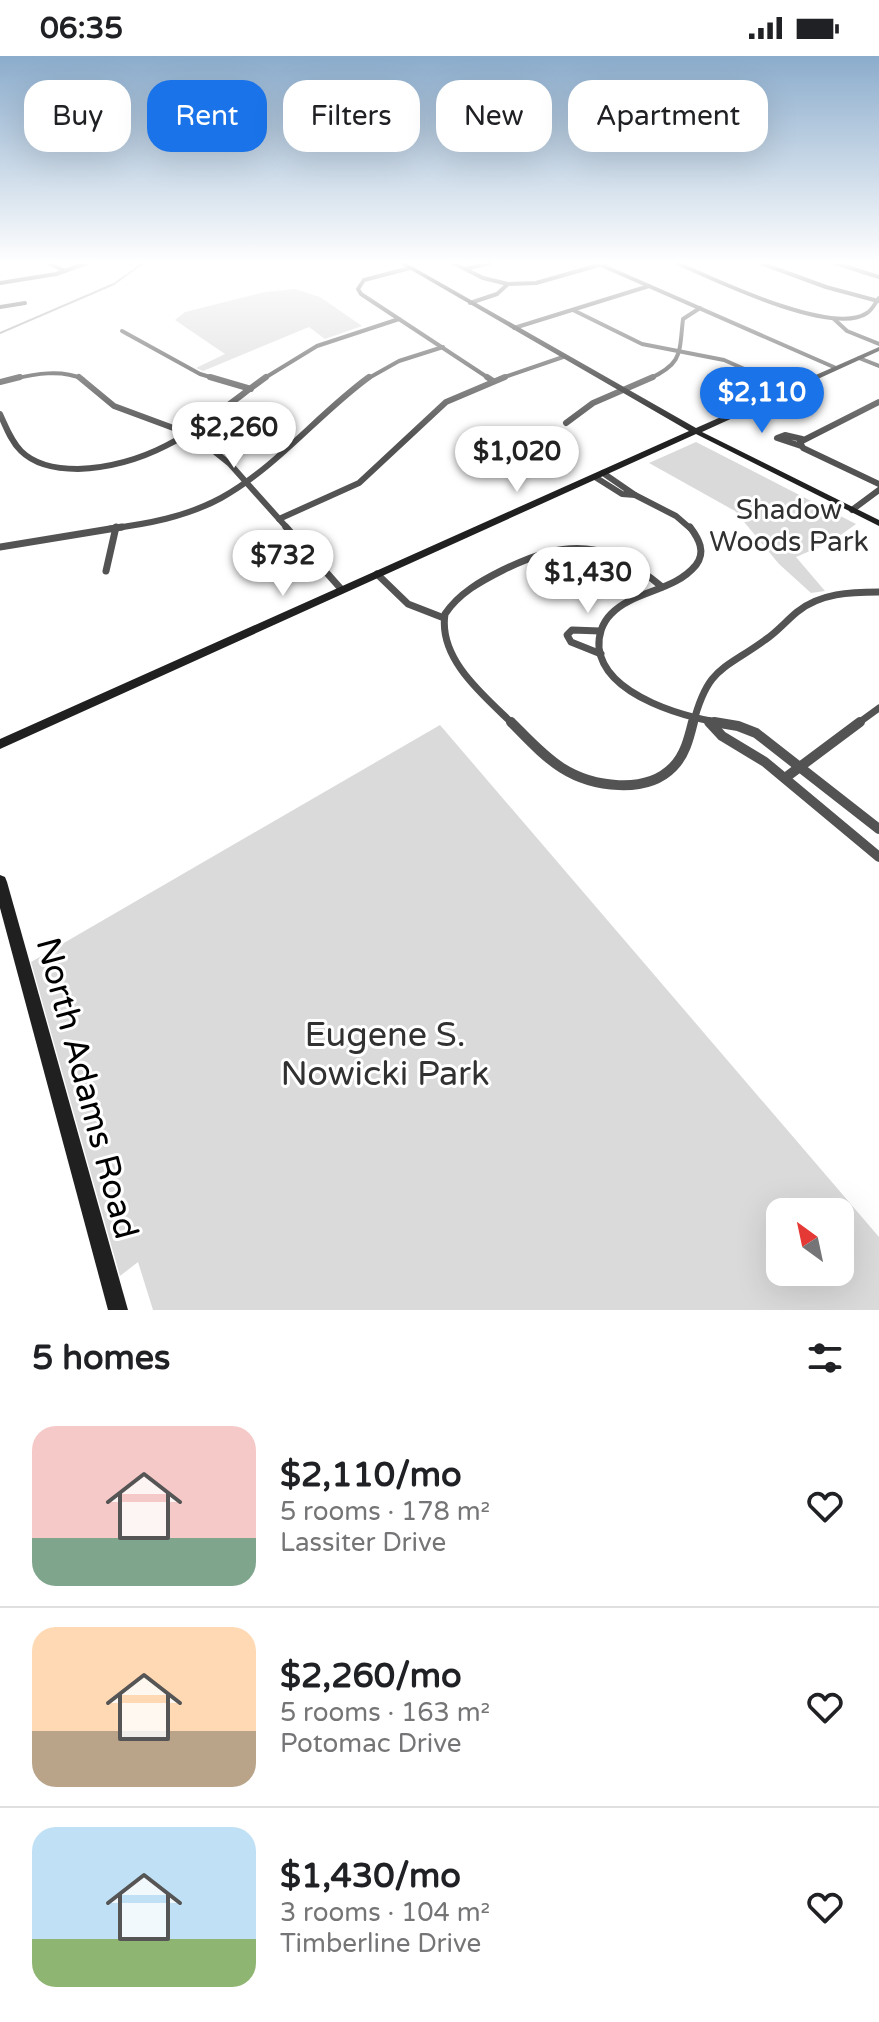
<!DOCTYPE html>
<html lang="en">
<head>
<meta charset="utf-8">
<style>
  body { margin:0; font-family:"Varela Round",sans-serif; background:#f2f2f2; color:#202124; height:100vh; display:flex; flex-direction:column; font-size:30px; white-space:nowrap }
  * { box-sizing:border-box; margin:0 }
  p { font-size:26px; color:#757577 }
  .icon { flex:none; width:44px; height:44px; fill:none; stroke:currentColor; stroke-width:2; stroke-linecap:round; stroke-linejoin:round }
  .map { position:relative; height:1254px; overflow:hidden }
  .drawer { display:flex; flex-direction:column; background:#fff; flex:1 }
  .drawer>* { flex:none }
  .guide { position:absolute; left:24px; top:24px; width:832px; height:72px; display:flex; gap:16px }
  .needle { width:52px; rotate:327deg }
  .fabs { position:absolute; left:766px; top:1142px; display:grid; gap:16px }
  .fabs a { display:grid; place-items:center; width:88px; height:88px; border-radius:16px; background:#fff; box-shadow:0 8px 32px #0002; font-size:40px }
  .price { position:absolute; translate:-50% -68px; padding:0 18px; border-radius:28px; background:#fff; color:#222; font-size:26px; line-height:52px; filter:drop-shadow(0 2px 4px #0008) }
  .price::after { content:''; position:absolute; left:50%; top:48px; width:24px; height:18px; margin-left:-12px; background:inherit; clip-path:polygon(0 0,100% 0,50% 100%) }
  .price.active { background:#1a73e8; color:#fff }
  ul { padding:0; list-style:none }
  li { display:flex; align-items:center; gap:24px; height:200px; padding:0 32px }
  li+li { border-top:2px solid #e0e0e0 }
  li span { display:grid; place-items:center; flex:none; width:224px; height:160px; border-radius:24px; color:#555 }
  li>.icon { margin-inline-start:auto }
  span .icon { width:96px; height:96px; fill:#fffc; stroke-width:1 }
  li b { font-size:34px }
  h2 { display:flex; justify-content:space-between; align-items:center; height:96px; padding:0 32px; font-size:34px }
  .pill { padding:0 28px; border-radius:24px; background:#fff; box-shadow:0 8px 32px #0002; font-size:28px; line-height:72px }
  .pill.active { background:#1a73e8; color:#fff }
  .status { display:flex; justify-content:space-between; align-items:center; height:56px; padding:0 40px; background:#fff; direction:ltr }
  .status svg { height:22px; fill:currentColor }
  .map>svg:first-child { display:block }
</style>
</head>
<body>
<div class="status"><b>06:35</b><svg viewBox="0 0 49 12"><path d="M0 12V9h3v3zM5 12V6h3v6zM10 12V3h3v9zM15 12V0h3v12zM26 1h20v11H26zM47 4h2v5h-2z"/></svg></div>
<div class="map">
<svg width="879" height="1254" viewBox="0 0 879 1254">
  <rect width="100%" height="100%" fill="#fff"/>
  <g fill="#dadada" fill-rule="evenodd">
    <path d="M 295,233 L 320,241 L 362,270 L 325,283 L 309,271 L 203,315 L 196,312 L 225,298 L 175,264 L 185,256 L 265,236 Z"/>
    <path d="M 696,386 L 856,468 L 831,486 L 796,501 L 825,535 L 811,537 L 779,508 L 735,455 L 649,407 Z"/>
    <path d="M 440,669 L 879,1181 L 879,1254 L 153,1254 L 138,1206 L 120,1220 L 31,906 ZM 780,1156 L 840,1156 L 840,1216 L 780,1216 Z"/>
  </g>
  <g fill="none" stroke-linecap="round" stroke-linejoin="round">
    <path stroke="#a1a1a1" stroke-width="2" d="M 0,277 L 114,228 L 143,207"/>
    <g stroke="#535353" stroke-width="4">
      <path d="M 48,207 L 65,215"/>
      <path d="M 453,207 L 483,222 L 508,228"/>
      <path d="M 677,207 C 713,223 833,281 867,257 C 872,254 876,246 879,242"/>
      <path d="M 760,207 L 826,231 L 878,245"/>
      <path d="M 835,207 L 879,221"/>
      <path d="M 601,209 L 836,312"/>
      <path d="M 410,212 L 364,224 L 358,233 L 361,238 L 490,323"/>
      <path d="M 465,213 L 489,207"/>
      <path d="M 0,227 L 56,218 L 87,207"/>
      <path d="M 470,247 L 497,238 L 508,228 L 536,227 L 606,207"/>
      <path d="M 0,251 L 25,247"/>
      <path d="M 573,254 L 642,288 L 724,304 L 767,323"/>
      <path d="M 834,263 L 847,275 L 879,288"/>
      <path d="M 514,272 L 649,230"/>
      <path d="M 122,275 L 200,318 L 217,323"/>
      <path d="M 859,302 L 879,310"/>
      <path d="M 12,323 C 35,318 61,313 83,323"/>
      <path d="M 263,323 L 317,290 L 399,263"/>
      <path d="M 367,323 L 399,305 L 443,291"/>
      <path d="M 499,323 L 563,301"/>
      <path d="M 649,323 C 683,307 679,298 683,263 L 700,252"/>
    </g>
    <g stroke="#535353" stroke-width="6">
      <path d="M 79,321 L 114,350 L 195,380 L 230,408 L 288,473"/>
      <path d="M 210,321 L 251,333"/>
      <path d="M 487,321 L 493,325"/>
      <path d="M 762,321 L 789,333"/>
      <path d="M 0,326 L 20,321"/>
      <path d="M 879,346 L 800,386 L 803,392 L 879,428"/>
      <path d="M 0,358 C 6,371 11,385 21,395 C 36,410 58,413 78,413 C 158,410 204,366 266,321"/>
      <path d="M 566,367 L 593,347 L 653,321"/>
      <path d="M 801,390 L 777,382 L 785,379 L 802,383"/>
      <path d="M 595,421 L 622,438 L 635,439 L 603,417"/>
      <path d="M 635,439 L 676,460 L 691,473"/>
      <path d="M 852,454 L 879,434"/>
      <path d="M 279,463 L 359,427 L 446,346 L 505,321"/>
      <path d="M 108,473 C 147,468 186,461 221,442 C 277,411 318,358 369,321"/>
    </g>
    <g stroke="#535353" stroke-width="7">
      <path d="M 286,471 L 342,534"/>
      <path d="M 690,471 C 699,483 706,496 696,509 C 674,536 634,534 611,558 C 602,567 598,580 599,592 C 605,641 691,664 731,668"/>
      <path d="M 0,491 L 122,471"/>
      <path d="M 106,515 L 116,471"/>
      <path d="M 377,518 L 408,548 L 444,562"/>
      <path d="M 600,575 L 572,574 L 567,579 L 571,586 L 601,598"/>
      <path d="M 709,666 L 711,668"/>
      <path d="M 513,668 C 484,640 438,603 445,558 C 459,537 481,525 503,514 C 568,482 607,484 662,531"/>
      <path d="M 693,668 C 708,611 722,615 765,584 C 777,576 786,565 797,556 C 820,537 851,536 879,536"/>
      <path d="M 857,668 L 879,652"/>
    </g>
    <g stroke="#535353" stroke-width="10">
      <path d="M 511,666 C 527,682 543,700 562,712 C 592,731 646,739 673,711 C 685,699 689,682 693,666"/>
      <path d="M 709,666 L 722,680 L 765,706 L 879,801"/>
      <path d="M 714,666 L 738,670 L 756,677 L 879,773"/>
      <path d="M 785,722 L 860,666"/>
    </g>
    <g fill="#202020" fill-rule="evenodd">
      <path d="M 399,207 L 406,207 L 696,372 L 879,291 L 879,295 L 702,376 L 879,464 L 879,470 L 696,378 L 0,693 L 0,683 L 689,375 Z"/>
      <path d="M 0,819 L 5,821 L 7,826 L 128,1254 L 108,1254 L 0,852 Z"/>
    </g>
  </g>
  <linearGradient id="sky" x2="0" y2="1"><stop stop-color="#8baccc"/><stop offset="0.54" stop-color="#fff"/><stop offset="1" stop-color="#fff" stop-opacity="0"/></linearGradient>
  <rect width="879" height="382" fill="url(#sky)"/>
  <g text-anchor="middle" stroke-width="6" stroke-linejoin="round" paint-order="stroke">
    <g font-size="28" fill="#313131" stroke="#fff">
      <text x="789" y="463">Shadow<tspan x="789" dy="32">Woods Park</tspan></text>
    </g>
    <g font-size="34" fill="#313131" stroke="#fff">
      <text x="385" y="990">Eugene S.<tspan x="385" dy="39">Nowicki Park</tspan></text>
    </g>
    <g font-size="34" fill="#000" stroke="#fff">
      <text transform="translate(88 1032) rotate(75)" y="12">North Adams Road</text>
    </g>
  </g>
</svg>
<div class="fabs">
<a><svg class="needle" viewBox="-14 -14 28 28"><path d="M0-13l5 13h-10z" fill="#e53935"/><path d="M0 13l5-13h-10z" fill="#757577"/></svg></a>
</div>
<b class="price active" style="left:762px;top:379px">$2,110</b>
<b class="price" style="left:234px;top:414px">$2,260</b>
<b class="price" style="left:517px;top:438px">$1,020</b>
<b class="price" style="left:283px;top:542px">$732</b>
<b class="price" style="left:588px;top:559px">$1,430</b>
<div class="guide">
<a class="pill">Buy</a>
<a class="pill active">Rent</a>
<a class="pill">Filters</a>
<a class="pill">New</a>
<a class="pill">Apartment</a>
</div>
</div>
<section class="drawer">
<h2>5 homes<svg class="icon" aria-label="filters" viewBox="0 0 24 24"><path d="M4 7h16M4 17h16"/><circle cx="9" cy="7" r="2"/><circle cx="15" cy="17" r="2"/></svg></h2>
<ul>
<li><span style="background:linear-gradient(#f6c9c9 70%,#7fa58c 0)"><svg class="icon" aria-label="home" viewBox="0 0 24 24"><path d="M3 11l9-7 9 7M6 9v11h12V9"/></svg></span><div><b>$2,110/mo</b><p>5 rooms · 178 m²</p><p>Lassiter Drive</p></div><svg class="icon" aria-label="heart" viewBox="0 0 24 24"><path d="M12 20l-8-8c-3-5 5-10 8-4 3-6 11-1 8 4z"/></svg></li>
<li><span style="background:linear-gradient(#ffd9b3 65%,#b9a48a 0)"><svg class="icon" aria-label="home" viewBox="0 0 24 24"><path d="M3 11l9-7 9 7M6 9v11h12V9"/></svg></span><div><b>$2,260/mo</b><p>5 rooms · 163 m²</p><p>Potomac Drive</p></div><svg class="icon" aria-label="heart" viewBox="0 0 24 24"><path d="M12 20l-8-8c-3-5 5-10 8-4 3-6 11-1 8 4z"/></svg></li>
<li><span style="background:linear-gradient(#bfe0f5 70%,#8fb573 0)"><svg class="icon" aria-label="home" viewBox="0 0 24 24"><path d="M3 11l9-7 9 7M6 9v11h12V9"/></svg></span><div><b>$1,430/mo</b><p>3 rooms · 104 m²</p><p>Timberline Drive</p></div><svg class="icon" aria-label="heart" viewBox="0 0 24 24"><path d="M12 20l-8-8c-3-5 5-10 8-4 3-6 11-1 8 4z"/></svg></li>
</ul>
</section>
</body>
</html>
